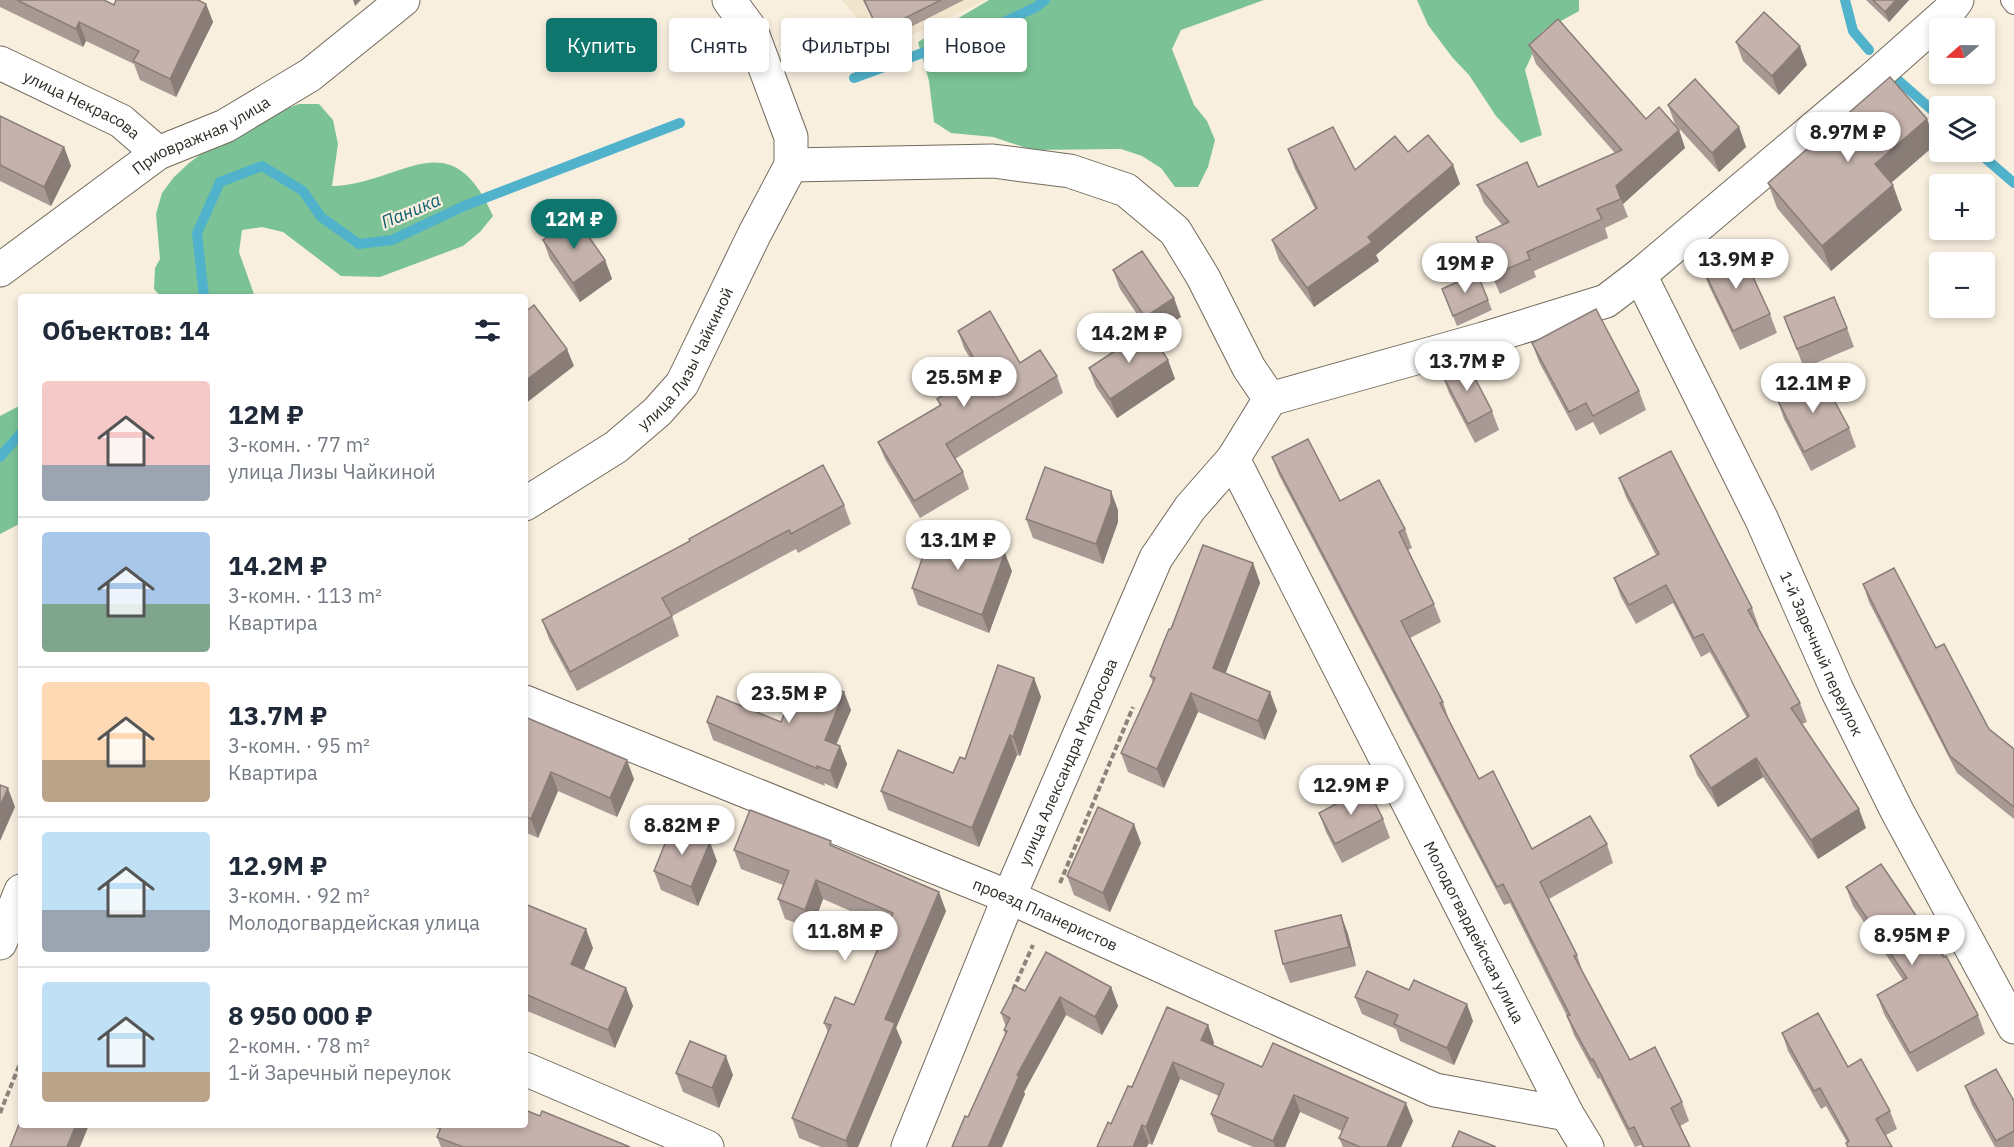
<!DOCTYPE html>
<html lang="ru">
<head>
<meta charset="utf-8">
<style>
  body { margin:0; font-family:"IBM Plex Sans",sans-serif; background:#f6f6f7; color:#1f2937; height:100vh; display:flex; flex-direction:column; font-size:22px; white-space:nowrap }
  * { box-sizing:border-box; margin:0 }
  p { font-size:20px; color:#747a83 }
  .icon { flex:none; width:33px; height:33px; fill:none; stroke:currentColor; stroke-width:2; stroke-linecap:round; stroke-linejoin:round }
  .map { position:relative; flex:1; overflow:hidden }
  .side { position:absolute; left:18px; top:294px; width:510px; height:834px; display:flex; flex-direction:column; background:#fff; border-radius:6px; box-shadow:0 3px 9px #0003 }
  .side>* { flex:none }
  .top-card { position:absolute; left:546px; top:18px; width:570px; height:54px; display:flex; gap:12px }
  .needle { width:39px; rotate:250deg }
  .fabs { position:absolute; left:1929px; top:18px; display:grid; gap:12px }
  .fabs a { display:grid; place-items:center; width:66px; height:66px; border-radius:6px; background:#fff; box-shadow:0 3px 9px #0003; font-size:30px }
  .price { position:absolute; translate:-50% -51px; padding:0 14px; border-radius:21px; background:#fff; color:#222; font-size:20px; line-height:39px; filter:drop-shadow(0 2px 3px #0008) }
  .price::after { content:''; position:absolute; left:50%; top:36px; width:18px; height:14px; margin-left:-9px; background:inherit; clip-path:polygon(0 0,100% 0,50% 100%) }
  .price.active { background:#0f766e; color:#fff }
  ul { padding:0; list-style:none }
  li { display:flex; align-items:center; gap:18px; height:150px; padding:0 24px }
  li+li { border-top:2px solid #e0e1e3 }
  li span { display:grid; place-items:center; flex:none; width:168px; height:120px; border-radius:6px; color:#555 }
  li>.icon { margin-inline-start:auto }
  span .icon { width:72px; height:72px; fill:#fffc; stroke-width:1 }
  li b { font-size:26px }
  h2 { display:flex; justify-content:space-between; align-items:center; height:72px; padding:0 24px; font-size:26px }
  .tag { padding:0 21px; border-radius:6px; background:#fff; box-shadow:0 3px 9px #0003; font-size:21px; line-height:54px }
  .tag.active { background:#0f766e; color:#fff }
  .map>svg:first-child { display:block }
</style>
</head>
<body>
<div class="map">
<svg width="2014" height="1147" viewBox="0 0 2014 1147">
  <rect width="100%" height="100%" fill="#f8efdf"/>
  <path fill="#f2e5ce" d="M 842,0 L 986,0 L 882,49 Z"/>
  <g fill="#7bc396">
    <path d="M 989,0 L 1264,0 L 1181,30 L 1172,49 L 1194,105 L 1207,121 L 1215,140 L 1208,167 L 1198,187 L 1175,187 L 1161,168 L 1142,156 L 1121,149 L 1033,150 L 993,137 L 951,133 L 934,122 L 929,81 L 918,42 Z"/>
    <path d="M 1417,0 L 1579,0 L 1579,11 L 1543,31 L 1525,70 L 1542,135 L 1521,143 L 1496,116 L 1469,75 L 1452,57 L 1428,25 Z"/>
    <path d="M 299,104 L 319,104 L 333,120 L 338,144 L 332,186 C 403,184 450,118 493,216 L 480,232 L 463,246 L 380,277 L 341,276 L 283,232 L 262,227 L 242,230 L 239,252 L 255,297 L 161,297 L 154,289 L 155,268 L 160,259 L 156,214 L 162,193 L 174,177 L 189,163 L 239,126 Z"/>
    <path d="M 21,405 L 21,523 L 0,534 L 0,416 Z"/>
  </g>
  <g fill="none" stroke-linecap="round" stroke-linejoin="round">
    <g stroke="#51b2cb" stroke-width="10">
      <path d="M 1845,0 L 1853,31 L 1869,50"/>
      <path d="M 854,78 L 996,26 L 1036,7 L 1045,0"/>
      <path d="M 1899,81 L 1940,117"/>
      <path d="M 1978,152 L 2014,183"/>
      <path d="M 204,297 L 197,233 L 220,182 L 262,166 L 303,191 L 321,217 L 359,244 L 392,240 L 464,206 L 680,123"/>
      <path d="M 0,457 L 21,433"/>
    </g>
    <defs>
      <path id="lane" d="M 2011,0 L 2014,4"/>
      <g id="street">
        <path id="s1" d="M 0,63 L 121,121 L 158,153"/>
        <path d="M 791,165 L 993,161 L 1070,171 L 1126,190 L 1175,231 L 1203,277 L 1249,368 L 1270,399 L 1483,339 L 1606,301 L 1640,275 L 1870,81 L 1948,12 L 1957,0"/>
        <path id="s2" d="M 0,270 L 158,153 L 225,126 L 310,75 L 403,0"/>
        <path id="s3" d="M 1640,275 L 1762,520 L 1837,690 L 1897,811 L 2014,1027"/>
        <path id="s4" d="M 1233,459 L 1567,1114 L 1587,1147"/>
        <path id="s5" d="M 525,504 L 616,447 L 657,412 L 682,384 L 754,235 L 791,165 L 791,137 L 751,30 L 729,0"/>
        <path id="s6" d="M 525,702 L 1009,897 L 1435,1090 L 1567,1114"/>
        <path d="M 0,943 L 21,891"/>
        <path d="M 525,1069 L 707,1147"/>
        <path id="s7" d="M 908,1147 L 1009,897 L 1156,558 L 1190,508 L 1233,459 L 1270,399"/>
      </g>
    </defs>
    <use href="#lane" stroke="#726a5c" stroke-width="22"/>
    <use href="#street" stroke="#726a5c" stroke-width="35"/>
    <g stroke="#8a847a" stroke-width="4" stroke-dasharray="6 3" stroke-linecap="butt">
      <path d="M 1060,883 L 1133,707"/>
      <path d="M 1013,990 L 1033,945"/>
      <path d="M 0,1113 L 21,1061"/>
    </g>
    <use href="#lane" stroke="#fff" stroke-width="20"/>
    <use href="#street" stroke="#fff" stroke-width="33"/>
  </g>
  <g fill="#a99994">
    <path d="M 0,0 L 104,0 L 114,5 L 206,4 L 213,22 L 176,97 L 140,80 L 134,64 L 86,41 L 83,47 L 0,7 Z"/>
    <path d="M 863,0 L 964,0 L 883,41 Z"/>
    <path d="M 1866,0 L 1909,0 L 1889,22 Z"/>
    <path d="M 1736,42 L 1807,65 L 1779,95 L 1743,61 Z"/>
    <path d="M 1529,45 L 1646,119 L 1679,130 L 1685,148 L 1623,204 L 1628,217 L 1605,228 L 1608,238 L 1534,271 L 1536,277 L 1500,294 L 1483,255 L 1476,237 L 1502,225 L 1484,203 L 1477,185 L 1538,187 L 1615,153 L 1536,64 Z"/>
    <path d="M 1668,105 L 1739,127 L 1746,147 L 1719,172 L 1675,124 Z"/>
    <path d="M 0,116 L 64,147 L 71,166 L 51,206 L 0,181 Z"/>
    <path d="M 1927,119 L 1936,144 L 1891,183 L 1902,210 L 1831,271 L 1777,208 L 1768,183 Z"/>
    <path d="M 1288,149 L 1355,170 L 1408,152 L 1453,165 L 1460,184 L 1376,255 L 1379,261 L 1314,307 L 1279,260 L 1272,240 L 1315,209 L 1295,169 Z"/>
    <path d="M 543,240 L 605,260 L 612,279 L 580,302 L 550,259 Z"/>
    <path d="M 1702,267 L 1770,314 L 1777,333 L 1740,350 L 1709,286 Z"/>
    <path d="M 1113,270 L 1181,317 L 1152,336 L 1168,360 L 1175,379 L 1117,418 L 1096,387 L 1089,368 L 1147,329 L 1120,289 Z"/>
    <path d="M 1442,289 L 1488,300 L 1492,310 L 1457,326 Z"/>
    <path d="M 1784,317 L 1847,328 L 1854,347 L 1804,368 Z"/>
    <path d="M 958,331 L 1020,363 L 1057,376 L 1063,393 L 955,459 L 963,472 L 969,489 L 920,518 L 885,459 L 878,442 L 940,406 L 937,399 L 979,374 L 964,348 Z"/>
    <path d="M 1532,343 L 1639,391 L 1646,410 L 1600,435 L 1593,422 L 1576,431 L 1539,362 Z"/>
    <path d="M 1442,374 L 1492,411 L 1499,430 L 1475,443 L 1449,393 Z"/>
    <path d="M 1777,399 L 1849,428 L 1856,447 L 1811,471 L 1784,419 Z"/>
    <path d="M 1272,457 L 1340,501 L 1405,529 L 1412,548 L 1408,550 L 1434,604 L 1441,622 L 1410,638 L 1443,702 L 1449,720 L 1479,779 L 1532,849 L 1607,844 L 1613,863 L 1549,899 L 1577,955 L 1583,973 L 1630,1060 L 1682,1102 L 1689,1121 L 1680,1126 L 1690,1147 L 1642,1147 L 1641,1145 L 1635,1147 L 1600,1078 L 1598,1079 L 1574,1035 L 1567,1016 L 1510,903 L 1504,905 L 1279,475 Z"/>
    <path d="M 1619,478 L 1752,608 L 1759,627 L 1758,627 L 1800,703 L 1807,722 L 1802,724 L 1866,828 L 1818,859 L 1763,777 L 1718,807 L 1697,775 L 1690,756 L 1747,718 L 1710,652 L 1701,657 L 1673,603 L 1636,624 L 1621,597 L 1614,578 L 1656,555 L 1626,497 Z"/>
    <path d="M 844,505 L 851,524 L 798,553 L 796,549 L 672,616 L 679,636 L 577,691 L 549,639 L 542,620 Z"/>
    <path d="M 1118,510 L 1118,522 L 1103,564 L 1033,538 L 1026,519 Z"/>
    <path d="M 1253,563 L 1260,583 L 1225,674 L 1270,692 L 1277,711 L 1265,740 L 1198,712 L 1164,788 L 1128,772 L 1121,753 L 1153,682 L 1150,676 L 1171,629 Z"/>
    <path d="M 1012,571 L 989,633 L 918,605 L 912,588 Z"/>
    <path d="M 1863,584 L 1936,648 L 1989,729 L 2014,749 L 2014,819 L 1957,773 L 1869,602 Z"/>
    <path d="M 1034,678 L 1041,697 L 1020,756 L 1017,755 L 979,847 L 888,810 L 881,791 L 953,773 Z"/>
    <path d="M 844,692 L 851,710 L 836,744 L 840,746 L 847,764 L 837,789 L 824,783 L 825,786 L 713,740 L 707,722 L 781,722 Z"/>
    <path d="M 525,717 L 634,779 L 617,817 L 558,791 L 538,838 L 525,832 Z"/>
    <path d="M 1319,813 L 1383,819 L 1390,838 L 1342,863 L 1326,832 Z"/>
    <path d="M 1141,843 L 1110,912 L 1074,895 L 1067,876 Z"/>
    <path d="M 833,846 L 946,911 L 896,1028 L 902,1042 L 858,1147 L 821,1147 L 799,1138 L 792,1118 L 828,1032 L 824,1023 L 854,1005 L 887,927 L 823,899 L 812,929 L 785,919 L 778,899 L 783,885 L 741,869 L 734,850 Z"/>
    <path d="M 717,861 L 698,906 L 661,890 L 654,871 Z"/>
    <path d="M 1846,887 L 1978,1015 L 1985,1034 L 1917,1072 L 1884,1014 L 1877,995 L 1903,980 L 1853,906 Z"/>
    <path d="M 525,904 L 593,948 L 584,970 L 626,988 L 633,1006 L 615,1048 L 525,1010 Z"/>
    <path d="M 1341,915 L 1348,934 L 1356,966 L 1290,983 L 1283,964 Z"/>
    <path d="M 1111,987 L 1118,1006 L 1102,1035 L 1066,1015 L 1024,1092 L 1025,1094 L 1002,1147 L 952,1147 L 968,1117 L 1005,1034 L 1004,1030 L 1006,1027 L 1001,1013 L 1025,991 Z"/>
    <path d="M 1355,997 L 1473,1021 L 1454,1065 L 1400,1041 L 1396,1029 L 1362,1014 Z"/>
    <path d="M 1208,1025 L 1214,1043 L 1213,1045 L 1262,1067 L 1413,1121 L 1401,1147 L 1343,1147 L 1339,1138 L 1342,1131 L 1300,1112 L 1285,1147 L 1253,1147 L 1218,1132 L 1211,1114 L 1219,1096 L 1180,1079 L 1152,1145 L 1111,1124 L 1132,1087 Z"/>
    <path d="M 1782,1033 L 1848,1067 L 1890,1111 L 1897,1129 L 1886,1135 L 1892,1147 L 1847,1147 L 1847,1142 L 1826,1106 L 1821,1109 L 1788,1051 Z"/>
    <path d="M 676,1073 L 733,1075 L 719,1108 L 683,1092 Z"/>
    <path d="M 1965,1086 L 2014,1101 L 2014,1147 L 1995,1147 L 1972,1105 Z"/>
    <path d="M 540,1116 L 630,1147 L 441,1147 L 437,1137 L 440,1130 L 428,1125 L 525,1125 Z"/>
  </g>
  <g fill="#8a7d78">
    <path d="M 353,0 L 361,0 L 355,6 Z"/>
    <path d="M 1896,0 L 1909,0 L 1889,22 L 1885,12 Z"/>
    <path d="M 206,4 L 213,22 L 176,97 L 170,79 Z"/>
    <path d="M 79,22 L 86,41 L 83,47 L 76,29 Z"/>
    <path d="M 1800,46 L 1807,65 L 1779,95 L 1772,76 Z"/>
    <path d="M 1927,119 L 1936,144 L 1884,189 L 1875,164 Z"/>
    <path d="M 1739,127 L 1746,147 L 1719,172 L 1712,153 Z"/>
    <path d="M 1679,130 L 1685,148 L 1623,204 L 1616,186 Z"/>
    <path d="M 64,147 L 71,166 L 51,206 L 44,187 Z"/>
    <path d="M 1453,165 L 1460,184 L 1376,255 L 1379,261 L 1314,307 L 1307,288 Z"/>
    <path d="M 1893,185 L 1902,210 L 1831,271 L 1822,246 Z"/>
    <path d="M 605,260 L 612,279 L 580,302 L 573,283 Z"/>
    <path d="M 1174,298 L 1181,317 L 1152,336 L 1145,317 Z"/>
    <path d="M 567,349 L 574,366 L 525,404 L 525,381 Z"/>
    <path d="M 1168,360 L 1175,379 L 1117,418 L 1110,399 Z"/>
    <path d="M 1111,491 L 1118,510 L 1118,522 L 1103,564 L 1096,544 Z"/>
    <path d="M 1005,553 L 1012,571 L 989,633 L 982,615 Z"/>
    <path d="M 1253,563 L 1260,583 L 1220,688 L 1213,668 Z"/>
    <path d="M 1034,678 L 1041,697 L 1020,756 L 1013,737 Z"/>
    <path d="M 844,692 L 851,710 L 831,757 L 825,740 Z"/>
    <path d="M 1270,692 L 1277,711 L 1265,740 L 1258,721 Z"/>
    <path d="M 1191,693 L 1198,712 L 1164,788 L 1157,769 Z"/>
    <path d="M 1010,735 L 1017,755 L 979,847 L 972,828 Z"/>
    <path d="M 840,746 L 847,764 L 837,789 L 830,771 Z"/>
    <path d="M 1756,758 L 1763,777 L 1718,807 L 1711,788 Z"/>
    <path d="M 627,760 L 634,779 L 617,817 L 610,798 Z"/>
    <path d="M 551,772 L 558,791 L 538,838 L 531,819 Z"/>
    <path d="M 8,788 L 15,807 L 0,841 L 0,806 Z"/>
    <path d="M 1859,809 L 1866,828 L 1818,859 L 1811,840 Z"/>
    <path d="M 1134,824 L 1141,843 L 1110,912 L 1103,893 Z"/>
    <path d="M 710,842 L 717,861 L 698,906 L 691,887 Z"/>
    <path d="M 816,880 L 823,899 L 812,929 L 805,910 Z"/>
    <path d="M 939,892 L 946,911 L 896,1028 L 902,1042 L 858,1147 L 848,1147 L 846,1141 L 885,1019 Z"/>
    <path d="M 1341,915 L 1348,934 L 1356,966 L 1349,947 Z"/>
    <path d="M 586,929 L 593,948 L 578,983 L 571,964 Z"/>
    <path d="M 1111,987 L 1118,1006 L 1102,1035 L 1095,1017 Z"/>
    <path d="M 626,988 L 633,1006 L 615,1048 L 608,1030 Z"/>
    <path d="M 1060,997 L 1066,1015 L 1024,1092 L 1025,1094 L 1002,1147 L 988,1147 L 1017,1075 Z"/>
    <path d="M 1467,1004 L 1473,1021 L 1454,1065 L 1447,1048 Z"/>
    <path d="M 1208,1025 L 1214,1043 L 1208,1057 L 1201,1040 Z"/>
    <path d="M 726,1056 L 733,1075 L 719,1108 L 712,1088 Z"/>
    <path d="M 1173,1062 L 1180,1079 L 1152,1145 L 1146,1127 Z"/>
    <path d="M 1294,1095 L 1300,1112 L 1285,1147 L 1275,1147 L 1273,1141 Z"/>
    <path d="M 1406,1103 L 1413,1121 L 1401,1147 L 1387,1147 Z"/>
    <path d="M 76,1125 L 89,1125 L 80,1147 L 67,1147 Z"/>
    <path d="M 1142,1125 L 1149,1143 L 1147,1147 L 1133,1147 Z"/>
  </g>
  <g fill="#c5b2ac" stroke="#8a7d78" stroke-width="1.5">
    <path d="M 17,0 L 104,0 L 114,5 L 116,0 L 198,0 L 206,4 L 170,79 L 133,61 L 139,51 L 79,22 L 76,29 Z"/>
    <path d="M 864,0 L 941,0 L 879,31 Z"/>
    <path d="M 1873,0 L 1896,0 L 1885,12 Z"/>
    <path d="M 1764,12 L 1800,46 L 1772,76 L 1736,42 Z"/>
    <path d="M 1558,19 L 1646,119 L 1659,107 L 1679,130 L 1616,186 L 1621,199 L 1597,209 L 1602,219 L 1527,252 L 1530,259 L 1493,275 L 1476,237 L 1509,222 L 1477,185 L 1527,162 L 1538,187 L 1622,150 L 1529,45 Z"/>
    <path d="M 1890,77 L 1927,119 L 1875,164 L 1893,185 L 1822,246 L 1768,183 Z"/>
    <path d="M 1695,79 L 1739,127 L 1712,153 L 1668,105 Z"/>
    <path d="M 0,116 L 64,147 L 44,187 L 0,165 Z"/>
    <path d="M 1333,127 L 1355,170 L 1395,136 L 1408,152 L 1428,135 L 1453,165 L 1368,237 L 1372,242 L 1307,288 L 1272,240 L 1317,208 L 1288,149 Z"/>
    <path d="M 575,217 L 605,260 L 573,283 L 543,240 Z"/>
    <path d="M 1740,249 L 1770,314 L 1733,331 L 1702,267 Z"/>
    <path d="M 1142,251 L 1174,298 L 1145,317 L 1113,270 Z"/>
    <path d="M 1477,273 L 1488,300 L 1453,316 L 1442,289 Z"/>
    <path d="M 1834,297 L 1847,328 L 1797,349 L 1784,317 Z"/>
    <path d="M 534,305 L 567,349 L 525,381 L 525,312 Z"/>
    <path d="M 1596,309 L 1639,391 L 1593,416 L 1586,403 L 1569,412 L 1532,343 Z"/>
    <path d="M 990,311 L 1020,363 L 1040,350 L 1057,376 L 946,444 L 963,472 L 914,501 L 878,442 L 941,405 L 937,399 L 982,372 L 958,331 Z"/>
    <path d="M 1148,329 L 1168,360 L 1110,399 L 1089,368 Z"/>
    <path d="M 1466,361 L 1492,411 L 1468,424 L 1442,374 Z"/>
    <path d="M 1821,376 L 1849,428 L 1804,452 L 1777,399 Z"/>
    <path d="M 1308,439 L 1340,501 L 1379,480 L 1405,529 L 1399,532 L 1434,604 L 1401,621 L 1443,702 L 1440,703 L 1479,779 L 1493,771 L 1532,849 L 1590,816 L 1607,844 L 1540,882 L 1577,955 L 1574,956 L 1630,1060 L 1655,1047 L 1682,1102 L 1671,1108 L 1690,1147 L 1644,1147 L 1634,1127 L 1629,1129 L 1593,1059 L 1591,1060 L 1567,1016 L 1570,1015 L 1503,884 L 1497,887 L 1272,457 Z"/>
    <path d="M 1671,451 L 1752,608 L 1748,610 L 1800,703 L 1791,708 L 1859,809 L 1811,840 L 1756,758 L 1711,788 L 1690,756 L 1749,716 L 1703,634 L 1694,638 L 1666,585 L 1629,605 L 1614,578 L 1659,554 L 1619,478 Z"/>
    <path d="M 823,465 L 844,505 L 791,534 L 789,530 L 662,598 L 672,616 L 570,672 L 542,620 L 690,541 L 689,539 Z"/>
    <path d="M 1045,467 L 1111,491 L 1111,503 L 1096,544 L 1026,519 Z"/>
    <path d="M 933,527 L 1005,553 L 982,615 L 912,588 Z"/>
    <path d="M 1203,545 L 1253,563 L 1213,668 L 1270,692 L 1258,721 L 1191,693 L 1157,769 L 1121,753 L 1155,678 L 1150,676 L 1169,629 L 1171,629 Z"/>
    <path d="M 1894,568 L 1936,648 L 1944,644 L 1989,729 L 2014,749 L 2014,807 L 1950,756 L 1863,584 Z"/>
    <path d="M 998,665 L 1034,678 L 1013,737 L 1010,735 L 972,828 L 881,791 L 898,750 L 953,773 L 960,757 L 965,759 Z"/>
    <path d="M 800,675 L 844,692 L 825,740 L 840,746 L 830,771 L 817,766 L 818,769 L 707,722 L 717,696 L 781,722 Z"/>
    <path d="M 525,717 L 627,760 L 610,798 L 551,772 L 531,819 L 525,816 Z"/>
    <path d="M 0,785 L 8,788 L 0,806 Z"/>
    <path d="M 1367,787 L 1383,819 L 1335,844 L 1319,813 Z"/>
    <path d="M 1098,807 L 1134,824 L 1103,893 L 1067,876 Z"/>
    <path d="M 750,810 L 831,841 L 830,845 L 939,892 L 885,1019 L 895,1023 L 846,1141 L 792,1118 L 831,1025 L 824,1023 L 835,997 L 854,1005 L 893,913 L 816,880 L 805,910 L 778,899 L 789,871 L 734,850 Z"/>
    <path d="M 672,826 L 710,842 L 691,887 L 654,871 Z"/>
    <path d="M 1881,864 L 1944,957 L 1946,956 L 1978,1015 L 1910,1053 L 1877,995 L 1907,978 L 1846,887 Z"/>
    <path d="M 525,904 L 586,929 L 571,964 L 626,988 L 608,1030 L 525,994 Z"/>
    <path d="M 1341,915 L 1349,947 L 1283,964 L 1275,931 Z"/>
    <path d="M 1046,952 L 1111,987 L 1095,1017 L 1060,997 L 1017,1075 L 1019,1076 L 988,1147 L 952,1147 L 965,1116 L 968,1117 L 1007,1031 L 1004,1030 L 1010,1018 L 1001,1013 L 1015,986 L 1025,991 Z"/>
    <path d="M 1367,971 L 1409,990 L 1414,980 L 1467,1004 L 1447,1048 L 1394,1024 L 1398,1015 L 1355,997 Z"/>
    <path d="M 1167,1007 L 1208,1025 L 1201,1040 L 1262,1067 L 1273,1043 L 1406,1103 L 1387,1147 L 1360,1147 L 1339,1138 L 1348,1118 L 1294,1095 L 1273,1141 L 1211,1114 L 1224,1084 L 1173,1062 L 1146,1127 L 1142,1125 L 1133,1147 L 1097,1147 L 1108,1122 L 1111,1124 L 1128,1086 L 1132,1087 Z"/>
    <path d="M 1818,1013 L 1848,1067 L 1861,1059 L 1890,1111 L 1876,1119 L 1892,1147 L 1848,1147 L 1846,1143 L 1849,1141 L 1820,1088 L 1814,1091 L 1782,1033 Z"/>
    <path d="M 690,1041 L 726,1056 L 712,1088 L 676,1073 Z"/>
    <path d="M 1996,1069 L 2014,1101 L 2014,1131 L 1996,1141 L 1965,1086 Z"/>
    <path d="M 525,1110 L 540,1116 L 542,1111 L 630,1147 L 463,1147 L 437,1137 L 442,1125 L 525,1125 Z"/>
    <path d="M 21,1119 L 21,1125 L 76,1125 L 67,1147 L 10,1147 Z"/>
    <path d="M 1459,1131 L 1496,1147 L 1452,1147 Z"/>
  </g>
  <g text-anchor="middle" stroke-width="4.5" stroke-linejoin="round" paint-order="stroke">
    <g font-size="16" fill="#2f2c26" stroke="#f8efdf">
      <text dy="6" stroke="none"><textPath href="#s1" startOffset="92">улица Некрасова</textPath></text>
      <text dy="6" stroke="none"><textPath href="#s2" startOffset="243">Приовражная улица</textPath></text>
      <text dy="6" stroke="none"><textPath href="#s5" startOffset="222">улица Лизы Чайкиной</textPath></text>
      <text dy="6" stroke="none"><textPath href="#s3" startOffset="420">1-й Заречный переулок</textPath></text>
      <text dy="6" stroke="none"><textPath href="#s7" startOffset="417">улица Александра Матросова</textPath></text>
      <text dy="6" stroke="none"><textPath href="#s6" startOffset="562">проезд Планеристов</textPath></text>
      <text dy="6" stroke="none"><textPath href="#s4" startOffset="531">Молодогвардейская улица</textPath></text>
    </g>
    <g font-size="18" font-style="italic" fill="#0c5e70" stroke="#f8efdf">
      <text transform="translate(411 211) rotate(-23)" y="6">Паника</text>
    </g>
  </g>
</svg>
<div class="fabs">
<a><svg class="needle" viewBox="-14 -14 28 28"><path d="M0-13l5 13h-10z" fill="#e53935"/><path d="M0 13l5-13h-10z" fill="#747a83"/></svg></a>
<a><svg class="icon" aria-label="layers" viewBox="0 0 24 24"><path d="M12 4l9 5-9 5-9-5zM3 14l9 5 9-5"/></svg></a>
<a>+</a>
<a>−</a>
</div>
<b class="price" style="left:1848px;top:163px">8.97M ₽</b>
<b class="price active" style="left:574px;top:250px">12M ₽</b>
<b class="price" style="left:1736px;top:290px">13.9M ₽</b>
<b class="price" style="left:1465px;top:294px">19M ₽</b>
<b class="price" style="left:1129px;top:364px">14.2M ₽</b>
<b class="price" style="left:1467px;top:392px">13.7M ₽</b>
<b class="price" style="left:964px;top:408px">25.5M ₽</b>
<b class="price" style="left:1813px;top:414px">12.1M ₽</b>
<b class="price" style="left:958px;top:571px">13.1M ₽</b>
<b class="price" style="left:789px;top:724px">23.5M ₽</b>
<b class="price" style="left:1351px;top:816px">12.9M ₽</b>
<b class="price" style="left:682px;top:856px">8.82M ₽</b>
<b class="price" style="left:845px;top:962px">11.8M ₽</b>
<b class="price" style="left:1912px;top:966px">8.95M ₽</b>
<div class="top-card">
<a class="tag active">Купить</a>
<a class="tag">Снять</a>
<a class="tag">Фильтры</a>
<a class="tag">Новое</a>
</div>
<section class="side">
<h2>Объектов: 14<svg class="icon" aria-label="filters" viewBox="0 0 24 24"><path d="M4 7h16M4 17h16"/><circle cx="9" cy="7" r="2"/><circle cx="15" cy="17" r="2"/></svg></h2>
<ul>
<li><span style="background:linear-gradient(#f6c9c9 70%,#9aa5b1 0)"><svg class="icon" aria-label="home" viewBox="0 0 24 24"><path d="M3 11l9-7 9 7M6 9v11h12V9"/></svg></span><div><b>12M ₽</b><p>3-комн. · 77 m²</p><p>улица Лизы Чайкиной</p></div></li>
<li><span style="background:linear-gradient(#a9c7e8 60%,#7fa58c 0)"><svg class="icon" aria-label="home" viewBox="0 0 24 24"><path d="M3 11l9-7 9 7M6 9v11h12V9"/></svg></span><div><b>14.2M ₽</b><p>3-комн. · 113 m²</p><p>Квартира</p></div></li>
<li><span style="background:linear-gradient(#ffd9b3 65%,#b9a48a 0)"><svg class="icon" aria-label="home" viewBox="0 0 24 24"><path d="M3 11l9-7 9 7M6 9v11h12V9"/></svg></span><div><b>13.7M ₽</b><p>3-комн. · 95 m²</p><p>Квартира</p></div></li>
<li><span style="background:linear-gradient(#bfe0f5 65%,#9aa5b1 0)"><svg class="icon" aria-label="home" viewBox="0 0 24 24"><path d="M3 11l9-7 9 7M6 9v11h12V9"/></svg></span><div><b>12.9M ₽</b><p>3-комн. · 92 m²</p><p>Молодогвардейская улица</p></div></li>
<li><span style="background:linear-gradient(#bfe0f5 75%,#b9a48a 0)"><svg class="icon" aria-label="home" viewBox="0 0 24 24"><path d="M3 11l9-7 9 7M6 9v11h12V9"/></svg></span><div><b>8 950 000 ₽</b><p>2-комн. · 78 m²</p><p>1-й Заречный переулок</p></div></li>
</ul>
</section>
</div>
</body>
</html>
